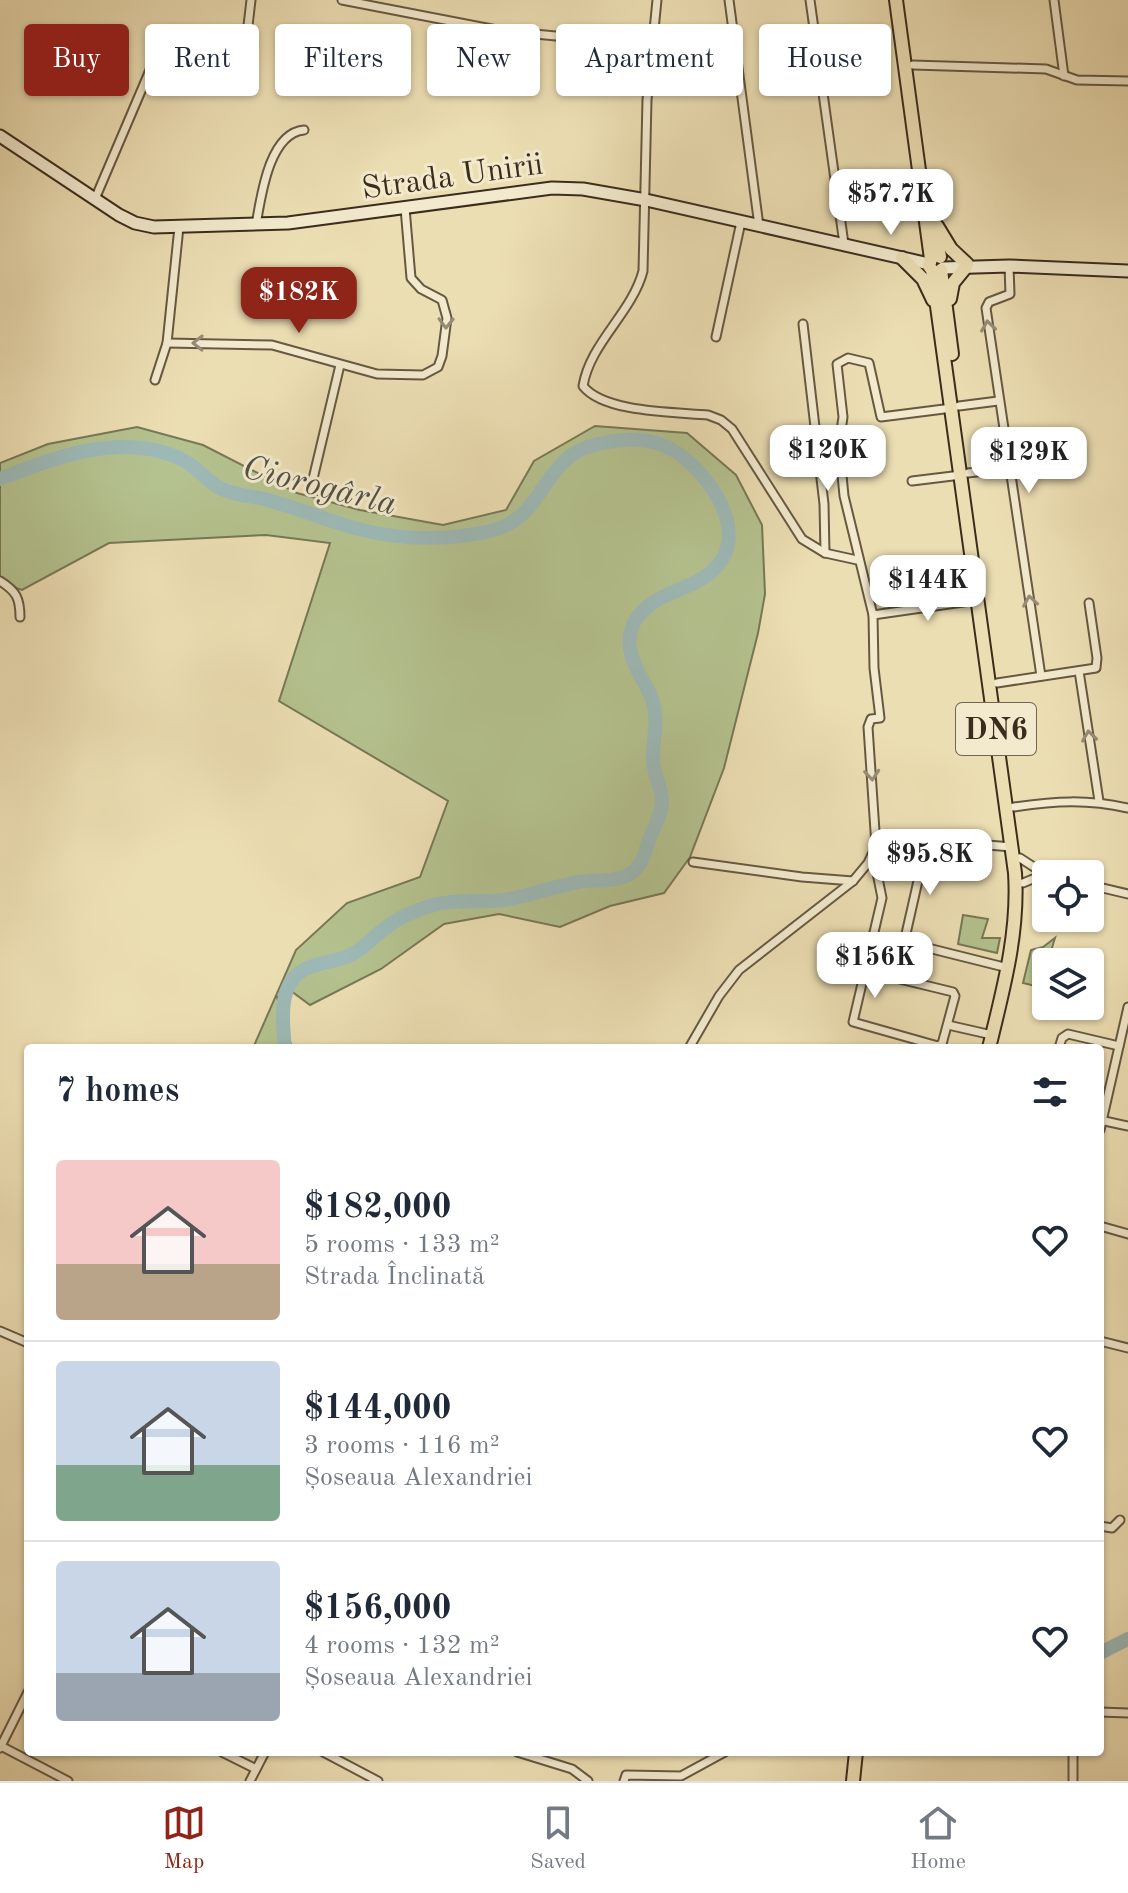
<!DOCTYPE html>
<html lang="en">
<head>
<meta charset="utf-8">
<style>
  body { margin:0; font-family:"Old Standard TT",serif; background:#f2f2f3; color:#1f2937; height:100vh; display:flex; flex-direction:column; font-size:30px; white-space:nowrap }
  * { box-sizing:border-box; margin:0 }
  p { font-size:26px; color:#747a83 }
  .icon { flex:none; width:44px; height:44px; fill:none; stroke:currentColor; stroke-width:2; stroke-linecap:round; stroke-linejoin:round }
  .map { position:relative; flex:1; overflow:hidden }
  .sheet { position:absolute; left:24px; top:1044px; width:1080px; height:712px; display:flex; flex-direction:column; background:#fff; border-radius:8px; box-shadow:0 2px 6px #0004 }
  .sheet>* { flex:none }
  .top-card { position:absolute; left:24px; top:24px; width:1080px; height:72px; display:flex; gap:16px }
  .tools { position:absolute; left:1032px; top:860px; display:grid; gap:16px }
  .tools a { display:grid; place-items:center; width:72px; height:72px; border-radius:8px; background:#fff; box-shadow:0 2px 6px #0004; font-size:40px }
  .price { position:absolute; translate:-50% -68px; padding:0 18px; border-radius:16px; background:#fff; color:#222; font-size:26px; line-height:52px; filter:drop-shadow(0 2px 4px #0008) }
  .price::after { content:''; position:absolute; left:50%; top:48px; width:24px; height:18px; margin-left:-12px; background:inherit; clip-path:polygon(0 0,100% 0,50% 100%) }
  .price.current { background:#8f2418; color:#fff }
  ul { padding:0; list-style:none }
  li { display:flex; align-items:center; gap:24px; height:200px; padding:0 32px }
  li+li { border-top:2px solid #e0e1e3 }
  li span { display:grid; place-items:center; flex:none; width:224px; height:160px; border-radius:8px; color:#555 }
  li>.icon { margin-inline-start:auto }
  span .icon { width:96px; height:96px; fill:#fffc; stroke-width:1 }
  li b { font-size:34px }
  h2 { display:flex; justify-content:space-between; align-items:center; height:96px; padding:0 32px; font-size:34px }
  .tag { padding:0 28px; border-radius:8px; background:#fff; box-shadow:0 2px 6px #0004; font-size:28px; line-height:72px }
  .tag.current { background:#8f2418; color:#fff }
  .tabs { display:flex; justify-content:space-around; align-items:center; height:112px; border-top:2px solid #e0e1e3; background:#fff; font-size:22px; color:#747a83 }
  .tabs a { display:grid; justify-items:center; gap:4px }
  .tabs .current { color:#8f2418 }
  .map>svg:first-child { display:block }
</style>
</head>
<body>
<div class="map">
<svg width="1128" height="1781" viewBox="0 0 1128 1781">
  <rect width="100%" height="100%" fill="#ecdeb3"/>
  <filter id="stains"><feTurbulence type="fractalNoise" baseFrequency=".0025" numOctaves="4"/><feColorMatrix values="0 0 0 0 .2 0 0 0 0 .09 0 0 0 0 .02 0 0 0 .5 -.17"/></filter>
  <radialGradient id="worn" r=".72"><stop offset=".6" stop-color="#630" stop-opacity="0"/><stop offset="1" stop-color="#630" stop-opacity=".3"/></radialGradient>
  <g fill="#b4c28f" stroke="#777856" stroke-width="2">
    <path d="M 595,426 L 687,433 L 736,475 L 762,525 L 765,594 L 758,633 L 724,768 L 690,857 L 664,893 L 610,906 L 560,927 L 499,914 L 444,924 L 381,969 L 310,1005 L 291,991 L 277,997 L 292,1048 L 253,1048 L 296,950 L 347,903 L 420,877 L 448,801 L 279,701 L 330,543 L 266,535 L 109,543 L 22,590 L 0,583 L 0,463 L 48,444 L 137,427 L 203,445 L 297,493 L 360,510 L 443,525 L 506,510 L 534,461 Z"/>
    <path d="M 963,915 L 988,919 L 982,938 L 1000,938 L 997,953 L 958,944 Z"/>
    <path d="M 1055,938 L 1040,987 L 1023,983 L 1031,950 L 1043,947 Z"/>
  </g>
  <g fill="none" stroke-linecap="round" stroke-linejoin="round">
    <g stroke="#9db9b7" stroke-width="14">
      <path d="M 0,479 C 54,457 122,432 179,458 C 197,465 209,486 227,491 C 237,495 249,496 260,498 C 284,504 309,513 332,521 C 383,539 438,543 490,531 C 546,519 540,457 597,444 C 622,439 648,436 671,449 C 702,466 741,517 725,554 C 708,589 668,586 644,610 C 633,620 628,634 630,648 C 632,667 647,684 653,702 C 659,723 652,741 653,761 C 654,775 662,787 662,802 C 662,813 656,823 652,833 C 644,849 646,865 628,875 C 613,883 594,879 578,882 C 553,887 529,896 504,900 C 482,903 459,899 437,904 C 418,909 399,917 384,929 C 373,937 363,949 351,955 C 339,961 323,962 310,967 C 277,979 282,1020 285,1048"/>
      <path d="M 1100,1653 L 1128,1639"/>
    </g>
    <defs>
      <g id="minor">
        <path d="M 342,0 L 502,31 L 652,45"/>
        <path d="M 657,0 L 647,100 L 643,271 C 632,313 590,343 583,386 C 604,413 676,412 708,415 L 721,420 L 732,429 L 802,539 L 825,553 L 857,560"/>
        <path d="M 729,0 L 759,226"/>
        <path d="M 810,0 L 844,244"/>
        <path d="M 1054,0 L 1064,76"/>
        <path d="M 244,60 L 251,0"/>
        <path d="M 913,65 L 1046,69 L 1077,80 L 1128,81"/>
        <path d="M 95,199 L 153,63"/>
        <path d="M 256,225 C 261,197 269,133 304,130"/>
        <path d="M 1009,266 L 1010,294 L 989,302 L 986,308 L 1041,676"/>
        <path d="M 803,324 L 824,504 L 825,553"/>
        <path d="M 716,337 L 741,222"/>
        <path d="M 167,343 L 272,345 L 377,374 L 423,375 L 438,367 L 442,356 L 447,318 L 442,300 L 421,289 L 411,278 L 405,208"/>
        <path d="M 340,365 L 312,483 L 319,491 L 349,494"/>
        <path d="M 155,380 L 167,343 L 179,227"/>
        <path d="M 959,406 L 998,401"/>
        <path d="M 968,473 L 1009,468"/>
        <path d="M 912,481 L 961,475"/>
        <path d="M 0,581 C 16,591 20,598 20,617"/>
        <path d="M 873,615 L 977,600"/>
        <path d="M 1079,671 L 1099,801"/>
        <path d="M 997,683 L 1096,668 L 1097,658 L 1089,603"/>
        <path d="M 1014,807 C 1056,801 1086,799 1128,808"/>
        <path d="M 876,836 L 1012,847"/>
        <path d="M 1020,858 L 1046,875"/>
        <path d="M 693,862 L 802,877 L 853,881"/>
        <path d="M 1023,883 L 1045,874"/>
        <path d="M 1090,885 L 1128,894"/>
        <path d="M 903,947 L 927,841"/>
        <path d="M 869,958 L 916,945 L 1008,968"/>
        <path d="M 842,965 L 953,992 L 955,996 L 942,1044 L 938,1046 L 853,1022 L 882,898 L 877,873 L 870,861"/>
        <path d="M 948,1025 L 992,1035"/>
        <path d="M 689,1048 L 719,996 L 739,970 L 853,881 L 868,863 L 876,846 L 868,727 L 871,719 L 880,718 L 874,668 L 873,615 L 844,496 L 839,444 L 843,417 L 837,364 L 848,358 L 869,363 L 881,417 L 952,408"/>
        <path d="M 1059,1048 L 1062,1038 L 1068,1034 L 1119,1046"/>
        <path d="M 1100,1120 L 1128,1126"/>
        <path d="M 1100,1130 L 1128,1007"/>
        <path d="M 1100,1226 L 1128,1234"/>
        <path d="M 0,1331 L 28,1343"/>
        <path d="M 1100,1341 L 1128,1348"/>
        <path d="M 1100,1526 L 1112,1528 L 1120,1520"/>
        <path d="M 1100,1712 L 1128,1713"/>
        <path d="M 1,1746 L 68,1781"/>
        <path d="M 0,1748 L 28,1692"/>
        <path d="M 222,1752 L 256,1769"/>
        <path d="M 323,1752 L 378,1781"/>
        <path d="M 517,1752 L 572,1769 L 588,1781"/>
        <path d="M 1073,1752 L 1073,1781"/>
        <path d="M 250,1781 L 265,1752"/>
        <path d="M 624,1781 L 626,1775 L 681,1776 L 725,1752"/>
      </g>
      <g id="secondary">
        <path d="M 0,136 L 119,215 L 135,223 L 154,227 L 288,223 L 552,188 L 583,189 L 646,200 L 929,264"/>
        <path d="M 943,268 L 1009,266 L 1128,271"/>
      </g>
      <g id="trunk">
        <path d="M 896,0 L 931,259 L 929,266 L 932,270 L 1015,873 C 1019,933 1003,990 989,1048"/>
        <path d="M 935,225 L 940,257"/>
        <path d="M 937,226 L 951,249 L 967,264"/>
        <path d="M 902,258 L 923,279 L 933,300"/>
        <path d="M 941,270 L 952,354"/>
        <path d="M 950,299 L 953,283 L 966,267"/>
        <path d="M 853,1781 L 856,1752"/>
      </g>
    </defs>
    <use href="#minor" stroke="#665942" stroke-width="11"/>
    <use href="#secondary" stroke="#3a2d1d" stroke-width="15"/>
    <use href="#trunk" stroke="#3a2d1d" stroke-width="16"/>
    <use href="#minor" stroke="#f3eace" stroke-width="7"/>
    <use href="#secondary" stroke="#f3eace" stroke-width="11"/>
    <use href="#trunk" stroke="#ecdeb3" stroke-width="12"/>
  </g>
  <defs><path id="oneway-chevron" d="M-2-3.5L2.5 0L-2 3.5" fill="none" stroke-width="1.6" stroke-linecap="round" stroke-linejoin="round" transform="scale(2)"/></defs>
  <g stroke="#968c76">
    <use href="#oneway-chevron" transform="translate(446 323) rotate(91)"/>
    <use href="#oneway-chevron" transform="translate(988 326) rotate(-98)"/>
    <use href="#oneway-chevron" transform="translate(198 343) rotate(-179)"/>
    <use href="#oneway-chevron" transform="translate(1030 601) rotate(-99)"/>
    <use href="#oneway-chevron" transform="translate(1089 736) rotate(-98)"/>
    <use href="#oneway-chevron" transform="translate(872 775) rotate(85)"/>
  </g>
  <g text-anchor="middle" stroke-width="6" stroke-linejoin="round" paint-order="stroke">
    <rect fill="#f3eace" stroke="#726652" stroke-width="2" x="956" y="703" width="80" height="52" rx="6"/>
    <g font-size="30" font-weight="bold" fill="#3a2d1d">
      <text x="996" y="739">DN6</text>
    </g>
    <g font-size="32" fill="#3a2d1d" stroke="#f3eace">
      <text transform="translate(452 175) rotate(-8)" y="11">Strada Unirii</text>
    </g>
    <g font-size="34" font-style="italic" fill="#535044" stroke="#f3eace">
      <text transform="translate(320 484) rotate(14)" y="12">Ciorogârla</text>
    </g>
  </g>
  <rect width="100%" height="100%" filter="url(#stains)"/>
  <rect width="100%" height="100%" fill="url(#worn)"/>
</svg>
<div class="tools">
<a><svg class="icon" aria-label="locate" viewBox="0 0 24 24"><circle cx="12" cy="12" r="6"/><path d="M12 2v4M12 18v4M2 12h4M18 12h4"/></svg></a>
<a><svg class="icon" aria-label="layers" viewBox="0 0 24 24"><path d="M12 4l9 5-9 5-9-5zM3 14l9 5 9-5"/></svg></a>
</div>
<b class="price" style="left:891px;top:237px">$57.7K</b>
<b class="price current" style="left:299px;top:335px">$182K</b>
<b class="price" style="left:828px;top:493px">$120K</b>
<b class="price" style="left:1029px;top:495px">$129K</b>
<b class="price" style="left:928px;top:623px">$144K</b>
<b class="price" style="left:930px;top:897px">$95.8K</b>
<b class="price" style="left:875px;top:1000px">$156K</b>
<div class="top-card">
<a class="tag current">Buy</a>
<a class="tag">Rent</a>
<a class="tag">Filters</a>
<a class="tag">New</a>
<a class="tag">Apartment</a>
<a class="tag">House</a>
</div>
<section class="sheet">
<h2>7 homes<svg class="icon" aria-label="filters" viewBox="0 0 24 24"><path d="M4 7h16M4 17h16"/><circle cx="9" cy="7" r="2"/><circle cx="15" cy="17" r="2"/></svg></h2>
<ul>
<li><span style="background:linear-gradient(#f6c9c9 65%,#b9a48a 0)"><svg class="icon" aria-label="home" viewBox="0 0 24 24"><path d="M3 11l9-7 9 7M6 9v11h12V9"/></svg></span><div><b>$182,000</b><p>5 rooms · 133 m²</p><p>Strada Înclinată</p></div><svg class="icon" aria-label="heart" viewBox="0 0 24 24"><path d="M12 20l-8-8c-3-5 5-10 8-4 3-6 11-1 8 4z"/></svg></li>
<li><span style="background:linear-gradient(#c9d6e8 65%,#7fa58c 0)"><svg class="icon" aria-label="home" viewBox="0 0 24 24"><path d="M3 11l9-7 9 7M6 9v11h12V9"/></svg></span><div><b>$144,000</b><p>3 rooms · 116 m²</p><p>Șoseaua Alexandriei</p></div><svg class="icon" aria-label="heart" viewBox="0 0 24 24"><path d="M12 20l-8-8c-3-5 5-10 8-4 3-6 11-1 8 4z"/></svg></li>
<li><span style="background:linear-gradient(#c9d6e8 70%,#9aa5b1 0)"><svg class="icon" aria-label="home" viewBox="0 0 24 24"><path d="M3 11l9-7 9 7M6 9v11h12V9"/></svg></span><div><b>$156,000</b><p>4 rooms · 132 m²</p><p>Șoseaua Alexandriei</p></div><svg class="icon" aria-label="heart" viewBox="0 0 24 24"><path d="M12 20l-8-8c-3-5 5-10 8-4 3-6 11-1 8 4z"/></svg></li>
</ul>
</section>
</div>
<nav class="tabs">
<a class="current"><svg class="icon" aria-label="map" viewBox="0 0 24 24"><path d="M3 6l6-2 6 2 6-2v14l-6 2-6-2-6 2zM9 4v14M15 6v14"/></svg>Map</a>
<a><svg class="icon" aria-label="saved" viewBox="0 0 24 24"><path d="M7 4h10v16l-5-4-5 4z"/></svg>Saved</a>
<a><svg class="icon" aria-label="home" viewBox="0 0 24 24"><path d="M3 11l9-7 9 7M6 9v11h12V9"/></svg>Home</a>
</nav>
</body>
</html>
